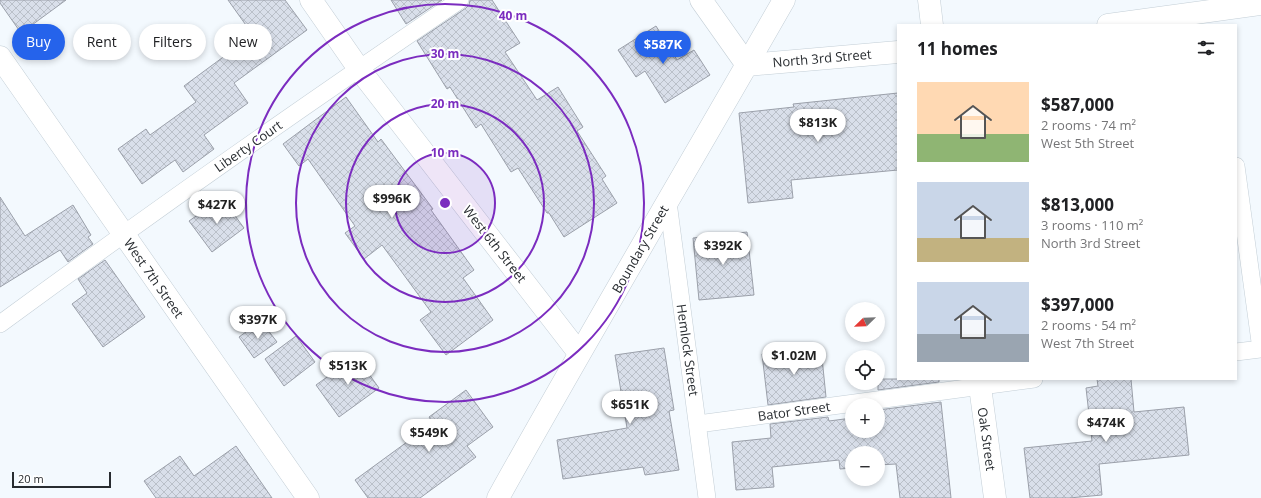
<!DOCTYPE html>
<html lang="en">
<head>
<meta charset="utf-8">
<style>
  body { margin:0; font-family:"Open Sans",sans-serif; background:#f2f2f2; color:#202124; height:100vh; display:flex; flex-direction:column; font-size:15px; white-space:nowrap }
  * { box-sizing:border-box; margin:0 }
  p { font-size:13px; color:#757577 }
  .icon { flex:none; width:22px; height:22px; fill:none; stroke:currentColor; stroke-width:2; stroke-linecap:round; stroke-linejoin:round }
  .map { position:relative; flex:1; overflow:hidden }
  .details { position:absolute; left:897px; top:24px; width:340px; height:356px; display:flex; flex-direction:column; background:#fff; border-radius:0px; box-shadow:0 2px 6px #0003 }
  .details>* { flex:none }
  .top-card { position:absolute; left:12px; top:24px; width:380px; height:36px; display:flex; gap:8px }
  .needle { width:26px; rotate:247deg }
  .fabs { position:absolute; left:845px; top:302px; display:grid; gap:8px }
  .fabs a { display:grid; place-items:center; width:40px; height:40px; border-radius:50%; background:#fff; box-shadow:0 2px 6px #0003; font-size:20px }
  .scale { position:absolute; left:12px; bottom:10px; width:99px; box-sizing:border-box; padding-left:4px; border:2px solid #282c30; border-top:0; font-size:11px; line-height:14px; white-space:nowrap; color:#282c30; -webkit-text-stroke:3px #fff; paint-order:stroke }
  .price { position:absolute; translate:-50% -34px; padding:0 9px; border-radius:14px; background:#fff; color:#222; font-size:13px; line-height:26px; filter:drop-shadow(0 1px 2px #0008) }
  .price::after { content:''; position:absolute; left:50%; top:24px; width:12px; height:9px; margin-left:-6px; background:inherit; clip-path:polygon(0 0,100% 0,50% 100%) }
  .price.on { background:#2563eb; color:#fff }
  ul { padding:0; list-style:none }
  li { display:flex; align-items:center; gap:12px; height:100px; padding:0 20px }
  li span { display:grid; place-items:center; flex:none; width:112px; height:80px; border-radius:0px; color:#555 }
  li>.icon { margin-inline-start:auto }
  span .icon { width:48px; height:48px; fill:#fffc; stroke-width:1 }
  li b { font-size:17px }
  h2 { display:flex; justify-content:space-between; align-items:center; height:48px; padding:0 20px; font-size:17px }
  .chip { padding:0 14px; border-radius:18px; background:#fff; box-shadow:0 2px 6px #0003; font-size:14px; line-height:36px }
  .chip.on { background:#2563eb; color:#fff }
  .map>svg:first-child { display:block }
</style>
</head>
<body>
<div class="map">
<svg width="1261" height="498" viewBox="0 0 1261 498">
  <defs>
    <pattern id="building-cross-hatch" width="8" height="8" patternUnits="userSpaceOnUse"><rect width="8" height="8" fill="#d9dfea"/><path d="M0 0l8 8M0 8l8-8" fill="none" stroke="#bac0c9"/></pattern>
  </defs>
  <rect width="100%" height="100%" fill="#f3f9fe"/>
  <g fill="url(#building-cross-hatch)" stroke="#9ba0aa">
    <path d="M 0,0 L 66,0 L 21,33 L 0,3 Z"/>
    <path d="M 228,0 L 285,0 L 307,30 L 234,83 L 248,103 L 204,135 L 214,149 L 183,172 L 175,160 L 142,184 L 118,149 L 146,129 L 150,135 L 196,102 L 184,86 L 253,35 Z"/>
    <path d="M 391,0 L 442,0 L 406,24 Z"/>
    <path d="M 470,0 L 492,0 L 520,43 L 505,52 L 537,100 L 558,87 L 583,127 L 577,131 L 606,176 L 602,179 L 617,203 L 564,237 L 549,213 L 547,213 L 518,168 L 511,172 L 481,124 L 476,128 L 450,87 L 447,89 L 417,41 L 466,8 L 469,5 Z"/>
    <path d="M 656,26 L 677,60 L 694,50 L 710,75 L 665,103 L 645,71 L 636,77 L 618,50 Z"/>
    <path d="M 898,93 L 898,170 L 791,180 L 793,198 L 748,203 L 739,113 L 794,107 L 793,104 Z"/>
    <path d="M 346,97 L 378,142 L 381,139 L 433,209 L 431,210 L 474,270 L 463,278 L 493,320 L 446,355 L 420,320 L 431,312 L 382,245 L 364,259 L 345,233 L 355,226 L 308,159 L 299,166 L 283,144 Z"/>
    <path d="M 0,197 L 25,236 L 73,205 L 91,235 L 88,237 L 93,244 L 68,262 L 60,250 L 0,287 Z"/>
    <path d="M 222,198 L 244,228 L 212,252 L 189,221 Z"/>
    <path d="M 747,232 L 754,295 L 699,300 L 693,238 Z"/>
    <path d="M 105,260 L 145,317 L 103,347 L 72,304 L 87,293 L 78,279 Z"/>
    <path d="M 261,321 L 277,342 L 254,358 L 239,337 Z"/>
    <path d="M 296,336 L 315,362 L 284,386 L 265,359 Z"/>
    <path d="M 664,348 L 674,410 L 669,411 L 679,470 L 645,475 L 643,467 L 563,479 L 557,440 L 627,428 L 615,355 Z"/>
    <path d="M 821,348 L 826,397 L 768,405 L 762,354 Z"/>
    <path d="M 356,356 L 379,388 L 339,417 L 316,385 Z"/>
    <path d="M 878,379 L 939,379 L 939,382 L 878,390 Z"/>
    <path d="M 1097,379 L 1131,379 L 1134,412 L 1184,407 L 1189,455 L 1099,464 L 1102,495 L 1069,498 L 1030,498 L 1024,448 L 1092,441 L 1086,388 L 1098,386 Z"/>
    <path d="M 466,390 L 493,427 L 467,446 L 476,457 L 420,498 L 368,498 L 355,480 L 433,423 L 429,417 Z"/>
    <path d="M 941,402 L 951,498 L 900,498 L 896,464 L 878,465 L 878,453 L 852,453 L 852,468 L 840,469 L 839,460 L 772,467 L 774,487 L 736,490 L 732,442 L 771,438 L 770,424 L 828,417 L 829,421 L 852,418 L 852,431 L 878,431 L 878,410 Z"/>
    <path d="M 236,446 L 272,498 L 156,498 L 144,481 L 180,456 L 194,476 Z"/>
  </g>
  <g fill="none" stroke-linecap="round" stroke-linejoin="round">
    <defs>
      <g id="service">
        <path d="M 1236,166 L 1261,349 L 1236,352"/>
        <path d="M 668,202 L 707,498"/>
        <path d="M 0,324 C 151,213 305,105 460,0"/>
        <path d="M 698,424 L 1034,379"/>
      </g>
      <g id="minor">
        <path d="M 311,0 L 359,69 L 579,353"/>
        <path d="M 701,0 L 747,65 L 898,52"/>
        <path d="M 929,0 L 932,25"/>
        <path d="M 1108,25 L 1261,4"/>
        <path d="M 0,57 L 308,498"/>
        <path d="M 979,379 L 995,498"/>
        <path d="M 498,498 C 591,331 689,166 784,0"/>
      </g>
    </defs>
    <use href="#service" stroke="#c3ced6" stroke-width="18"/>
    <use href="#minor" stroke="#c3ced6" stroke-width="23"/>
    <use href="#service" stroke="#fff" stroke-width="17"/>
    <use href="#minor" stroke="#fff" stroke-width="22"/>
  </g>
  <circle cx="445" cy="203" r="50" fill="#7b2cbf" fill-opacity=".12"/>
  <g fill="none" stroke="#7b2cbf" stroke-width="2">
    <circle cx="445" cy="203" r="50"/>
    <circle cx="445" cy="203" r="99"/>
    <circle cx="445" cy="203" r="149"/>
    <circle cx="445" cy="203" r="199"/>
  </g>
  <g text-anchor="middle" stroke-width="4" stroke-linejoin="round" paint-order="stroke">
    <g font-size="13" fill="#282c30" stroke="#fff">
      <text transform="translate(822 58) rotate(-5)" y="5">North 3rd Street</text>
      <text transform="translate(248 146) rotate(-35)" y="5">Liberty Court</text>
      <text transform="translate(495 244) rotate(52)" y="5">West 6th Street</text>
      <text transform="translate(640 249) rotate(-60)" y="5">Boundary Street</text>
      <text transform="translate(154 278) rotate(55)" y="5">West 7th Street</text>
      <text transform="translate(688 350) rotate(82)" y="5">Hemlock Street</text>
      <text transform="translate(794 411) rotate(-8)" y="5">Bator Street</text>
      <text transform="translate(987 439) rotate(82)" y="5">Oak Street</text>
    </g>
  </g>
  <circle cx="445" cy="203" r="6" fill="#7b2cbf" stroke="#fff" stroke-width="2"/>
  <g font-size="12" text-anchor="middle" font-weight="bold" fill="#7b2cbf" stroke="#fff" stroke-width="4" stroke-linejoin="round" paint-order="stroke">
    <text x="513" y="20">40 m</text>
    <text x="445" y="58">30 m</text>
    <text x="445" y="108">20 m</text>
    <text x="445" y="157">10 m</text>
  </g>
</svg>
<div class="fabs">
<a><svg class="needle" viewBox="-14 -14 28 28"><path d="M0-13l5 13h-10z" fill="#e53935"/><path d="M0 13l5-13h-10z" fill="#757577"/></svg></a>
<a><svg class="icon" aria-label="locate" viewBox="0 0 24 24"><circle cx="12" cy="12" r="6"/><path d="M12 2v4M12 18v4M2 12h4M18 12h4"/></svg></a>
<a>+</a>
<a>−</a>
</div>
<div class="scale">20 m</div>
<b class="price on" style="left:663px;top:65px">$587K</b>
<b class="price" style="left:818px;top:143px">$813K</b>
<b class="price" style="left:392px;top:219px">$996K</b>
<b class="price" style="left:217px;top:225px">$427K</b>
<b class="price" style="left:723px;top:266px">$392K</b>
<b class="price" style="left:258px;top:340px">$397K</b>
<b class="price" style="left:794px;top:376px">$1.02M</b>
<b class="price" style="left:348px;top:386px">$513K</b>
<b class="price" style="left:630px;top:425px">$651K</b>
<b class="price" style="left:1106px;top:443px">$474K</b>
<b class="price" style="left:429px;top:453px">$549K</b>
<div class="top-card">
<a class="chip on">Buy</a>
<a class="chip">Rent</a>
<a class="chip">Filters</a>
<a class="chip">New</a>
</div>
<section class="details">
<h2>11 homes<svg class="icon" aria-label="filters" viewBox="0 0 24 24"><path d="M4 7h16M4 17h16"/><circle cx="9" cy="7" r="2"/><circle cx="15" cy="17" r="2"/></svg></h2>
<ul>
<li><span style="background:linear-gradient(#ffd9b3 65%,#8fb573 0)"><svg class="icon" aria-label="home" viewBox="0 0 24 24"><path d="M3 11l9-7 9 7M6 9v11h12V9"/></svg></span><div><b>$587,000</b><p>2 rooms · 74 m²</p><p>West 5th Street</p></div></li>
<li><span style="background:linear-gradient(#c9d6e8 70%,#c2b280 0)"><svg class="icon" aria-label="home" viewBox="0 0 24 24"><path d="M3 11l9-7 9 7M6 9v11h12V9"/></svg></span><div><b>$813,000</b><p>3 rooms · 110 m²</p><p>North 3rd Street</p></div></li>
<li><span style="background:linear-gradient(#c9d6e8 65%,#9aa5b1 0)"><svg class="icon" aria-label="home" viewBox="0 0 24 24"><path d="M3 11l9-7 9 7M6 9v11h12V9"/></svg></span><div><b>$397,000</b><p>2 rooms · 54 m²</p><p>West 7th Street</p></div></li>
</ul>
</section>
</div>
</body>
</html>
